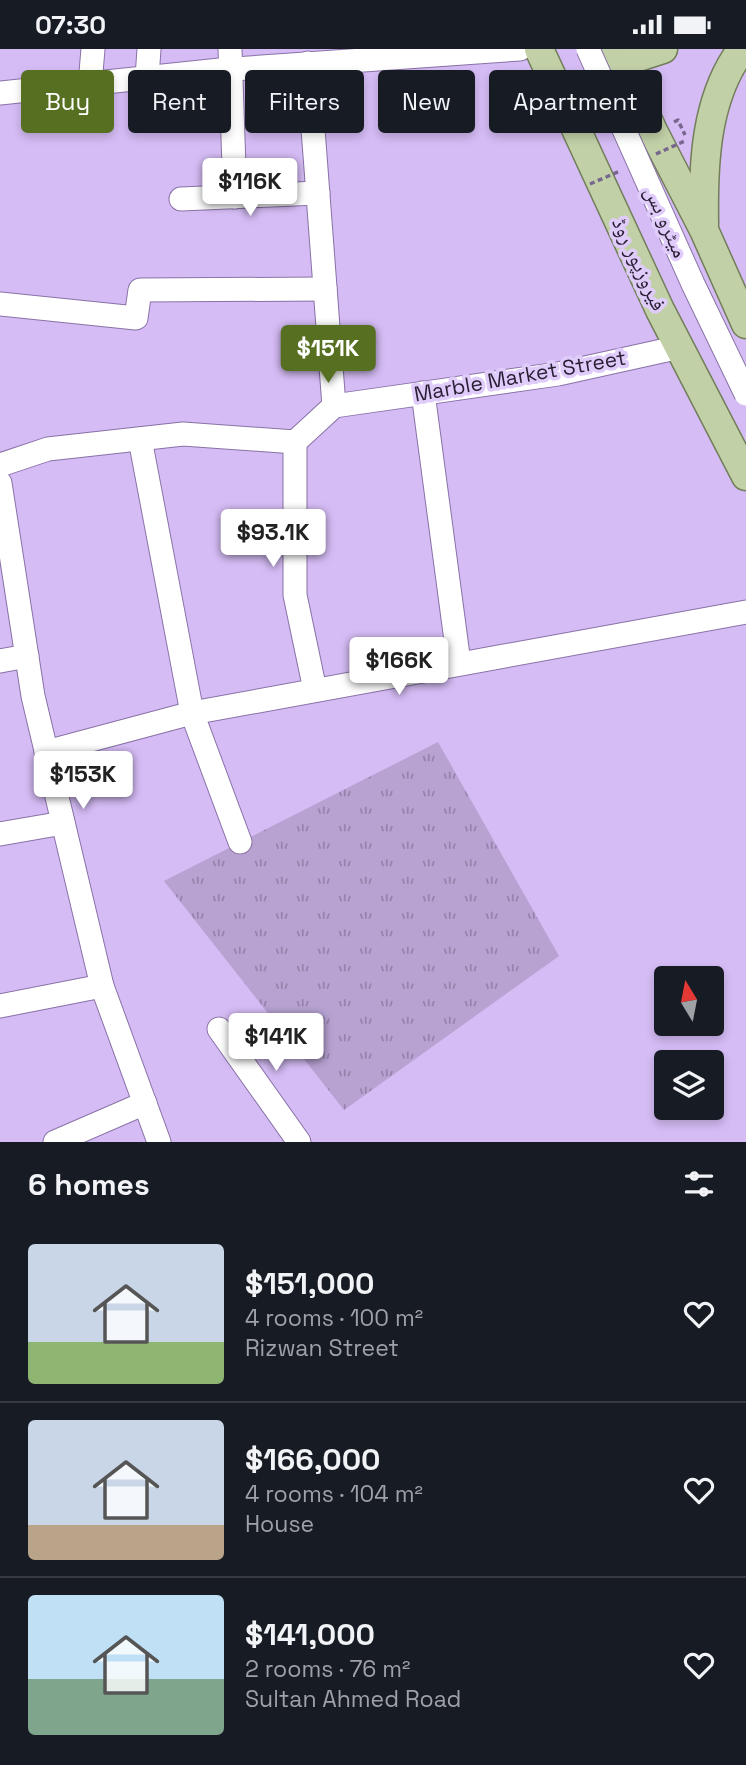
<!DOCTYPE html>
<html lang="en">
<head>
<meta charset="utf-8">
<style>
  body { margin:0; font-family:"Space Grotesk","Noto Naskh Arabic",sans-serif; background:#20242c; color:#f1f3f6; height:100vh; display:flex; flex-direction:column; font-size:26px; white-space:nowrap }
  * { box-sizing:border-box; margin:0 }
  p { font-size:23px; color:#9ea1a6 }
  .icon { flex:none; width:38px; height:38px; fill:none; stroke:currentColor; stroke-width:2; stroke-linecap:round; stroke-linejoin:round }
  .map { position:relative; height:1093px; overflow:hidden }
  .side { display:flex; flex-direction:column; background:#171b24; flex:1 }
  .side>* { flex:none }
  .hud { position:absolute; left:21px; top:21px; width:705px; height:63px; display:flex; gap:14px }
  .needle { width:46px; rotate:350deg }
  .controls { position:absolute; left:654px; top:917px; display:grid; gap:14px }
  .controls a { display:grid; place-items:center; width:70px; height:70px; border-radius:7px; background:#171b24; box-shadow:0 4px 10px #0003; font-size:35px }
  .price { position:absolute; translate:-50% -60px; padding:0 16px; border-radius:7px; background:#fff; color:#222; font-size:23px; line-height:46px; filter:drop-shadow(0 2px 4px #0008) }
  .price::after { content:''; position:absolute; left:50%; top:42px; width:21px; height:16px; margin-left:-10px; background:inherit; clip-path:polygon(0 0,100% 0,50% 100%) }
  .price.current { background:#576f20; color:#fff }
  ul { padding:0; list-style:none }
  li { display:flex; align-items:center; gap:21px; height:175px; padding:0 28px }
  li+li { border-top:2px solid #363941 }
  li span { display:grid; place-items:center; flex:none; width:196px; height:140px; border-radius:7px; color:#555 }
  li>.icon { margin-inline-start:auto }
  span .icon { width:84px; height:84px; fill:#fffc; stroke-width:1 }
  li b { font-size:30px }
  h2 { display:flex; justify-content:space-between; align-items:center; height:84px; padding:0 28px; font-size:30px }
  .tag { padding:0 24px; border-radius:7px; background:#171b24; box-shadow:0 4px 10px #0003; font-size:24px; line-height:63px }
  .tag.current { background:#576f20; color:#fff }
  .status { display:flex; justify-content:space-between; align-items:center; height:49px; padding:0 35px; background:#171b24; direction:ltr }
  .status svg { height:19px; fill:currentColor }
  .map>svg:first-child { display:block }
</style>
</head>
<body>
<div class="status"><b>07:30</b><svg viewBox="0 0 49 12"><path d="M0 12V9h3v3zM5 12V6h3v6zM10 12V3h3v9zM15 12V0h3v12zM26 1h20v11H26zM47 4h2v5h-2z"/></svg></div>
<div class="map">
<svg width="746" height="1093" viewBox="0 0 746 1093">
  <defs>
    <pattern id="grass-tufts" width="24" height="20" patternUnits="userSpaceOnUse" patternTransform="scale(1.75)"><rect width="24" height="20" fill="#b7a2d2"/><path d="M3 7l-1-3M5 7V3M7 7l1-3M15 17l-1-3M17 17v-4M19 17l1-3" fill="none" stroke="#9583ab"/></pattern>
  </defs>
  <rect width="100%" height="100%" fill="#d5bcf5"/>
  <path fill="url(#grass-tufts)" d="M 438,693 L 559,907 L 344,1061 L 164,832 Z"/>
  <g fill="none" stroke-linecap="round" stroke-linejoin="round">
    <defs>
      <g id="minor">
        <path d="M 230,0 L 235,148"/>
        <path d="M 308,14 L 334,357"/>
        <path d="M 147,29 L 149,0"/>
        <path d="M 90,35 L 93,0"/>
        <path d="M 0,44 L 220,21 L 520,0"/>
        <path d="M 181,150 L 318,144"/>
        <path d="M 0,255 L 136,269 L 140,241 L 325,240"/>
        <path d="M 423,344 L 459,614"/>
        <path d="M 140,390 L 192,664 L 240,793"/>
        <path d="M 295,393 L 295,546 L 315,641"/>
        <path d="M 0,416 L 48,400 L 183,385 L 295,393 L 334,357 L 558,325 L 680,298"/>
        <path d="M 0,434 L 33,647 L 102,937 L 159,1093"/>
        <path d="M 0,612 L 27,607"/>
        <path d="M 46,703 L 192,664 L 746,563"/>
        <path d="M 0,785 L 63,774"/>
        <path d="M 0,957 L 102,937"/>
        <path d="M 219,980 L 299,1093"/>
        <path d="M 55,1093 L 145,1054"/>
      </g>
      <g id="major">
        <path d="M 539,0 L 660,261 L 746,427"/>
        <path d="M 616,0 L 653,82 L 704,181 L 746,275"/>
        <path d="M 623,13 L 663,0"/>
        <path d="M 704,175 C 703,116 705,49 742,0"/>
      </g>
    </defs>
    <use href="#minor" stroke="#8972a6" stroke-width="25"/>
    <use href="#major" stroke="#717e59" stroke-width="31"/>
    <path stroke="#78678d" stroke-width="3.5" stroke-dasharray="5 3.5" stroke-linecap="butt" d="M 674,73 L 678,71 L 685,86"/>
    <use href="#minor" stroke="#fff" stroke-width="23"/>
    <use href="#major" stroke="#c1d0a7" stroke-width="28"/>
    <defs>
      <path id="minor-bridge" d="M 588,0 L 693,235 L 746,345"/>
    </defs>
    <use href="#minor-bridge" stroke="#8972a6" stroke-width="25" stroke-linecap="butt"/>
    <g stroke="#78678d" stroke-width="3.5" stroke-dasharray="5 3.5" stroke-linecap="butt">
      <path d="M 656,105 L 687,91"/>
      <path d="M 590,135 L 620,122"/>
    </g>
    <use href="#minor-bridge" stroke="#fff" stroke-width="23"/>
  </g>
  <g text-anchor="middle" stroke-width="7" stroke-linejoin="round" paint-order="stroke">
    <g font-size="21" fill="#281e33" stroke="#e0ccfa">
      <text transform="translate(666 173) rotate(66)" y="7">میٹرو بس</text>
      <text transform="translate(639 215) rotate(65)" y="7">فیروزپور روڈ</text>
      <text transform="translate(520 327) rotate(-10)" y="7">Marble Market Street</text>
    </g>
  </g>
</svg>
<div class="controls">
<a><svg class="needle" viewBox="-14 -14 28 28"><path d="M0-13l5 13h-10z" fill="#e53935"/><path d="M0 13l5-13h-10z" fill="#9ea1a6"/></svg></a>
<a><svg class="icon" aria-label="layers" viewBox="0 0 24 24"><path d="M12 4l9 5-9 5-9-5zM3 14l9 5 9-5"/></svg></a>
</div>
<b class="price" style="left:250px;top:169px">$116K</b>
<b class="price current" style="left:328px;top:336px">$151K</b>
<b class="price" style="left:273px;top:520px">$93.1K</b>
<b class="price" style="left:399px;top:648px">$166K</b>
<b class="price" style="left:83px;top:762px">$153K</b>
<b class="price" style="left:276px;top:1024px">$141K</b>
<div class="hud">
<a class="tag current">Buy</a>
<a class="tag">Rent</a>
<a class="tag">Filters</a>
<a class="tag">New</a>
<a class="tag">Apartment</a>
</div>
</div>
<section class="side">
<h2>6 homes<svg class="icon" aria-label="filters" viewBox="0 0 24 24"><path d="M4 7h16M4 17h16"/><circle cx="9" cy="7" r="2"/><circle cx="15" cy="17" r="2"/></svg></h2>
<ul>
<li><span style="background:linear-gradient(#c9d6e8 70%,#8fb573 0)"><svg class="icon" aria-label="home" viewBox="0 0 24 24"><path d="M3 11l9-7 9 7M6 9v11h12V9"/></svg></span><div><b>$151,000</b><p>4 rooms · 100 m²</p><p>Rizwan Street</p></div><svg class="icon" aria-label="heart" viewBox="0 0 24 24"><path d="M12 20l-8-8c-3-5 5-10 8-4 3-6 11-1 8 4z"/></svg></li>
<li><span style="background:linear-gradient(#c9d6e8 75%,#b9a48a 0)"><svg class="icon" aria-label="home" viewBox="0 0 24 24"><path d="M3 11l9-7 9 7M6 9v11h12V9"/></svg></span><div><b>$166,000</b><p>4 rooms · 104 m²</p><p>House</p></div><svg class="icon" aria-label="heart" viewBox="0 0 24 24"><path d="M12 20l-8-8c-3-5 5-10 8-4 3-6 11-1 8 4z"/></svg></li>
<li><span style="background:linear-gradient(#bfe0f5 60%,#7fa58c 0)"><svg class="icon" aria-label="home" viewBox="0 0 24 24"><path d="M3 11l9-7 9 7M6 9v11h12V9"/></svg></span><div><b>$141,000</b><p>2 rooms · 76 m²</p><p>Sultan Ahmed Road</p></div><svg class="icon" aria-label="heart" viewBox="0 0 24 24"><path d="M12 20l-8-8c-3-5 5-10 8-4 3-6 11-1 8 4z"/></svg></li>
</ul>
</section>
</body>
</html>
